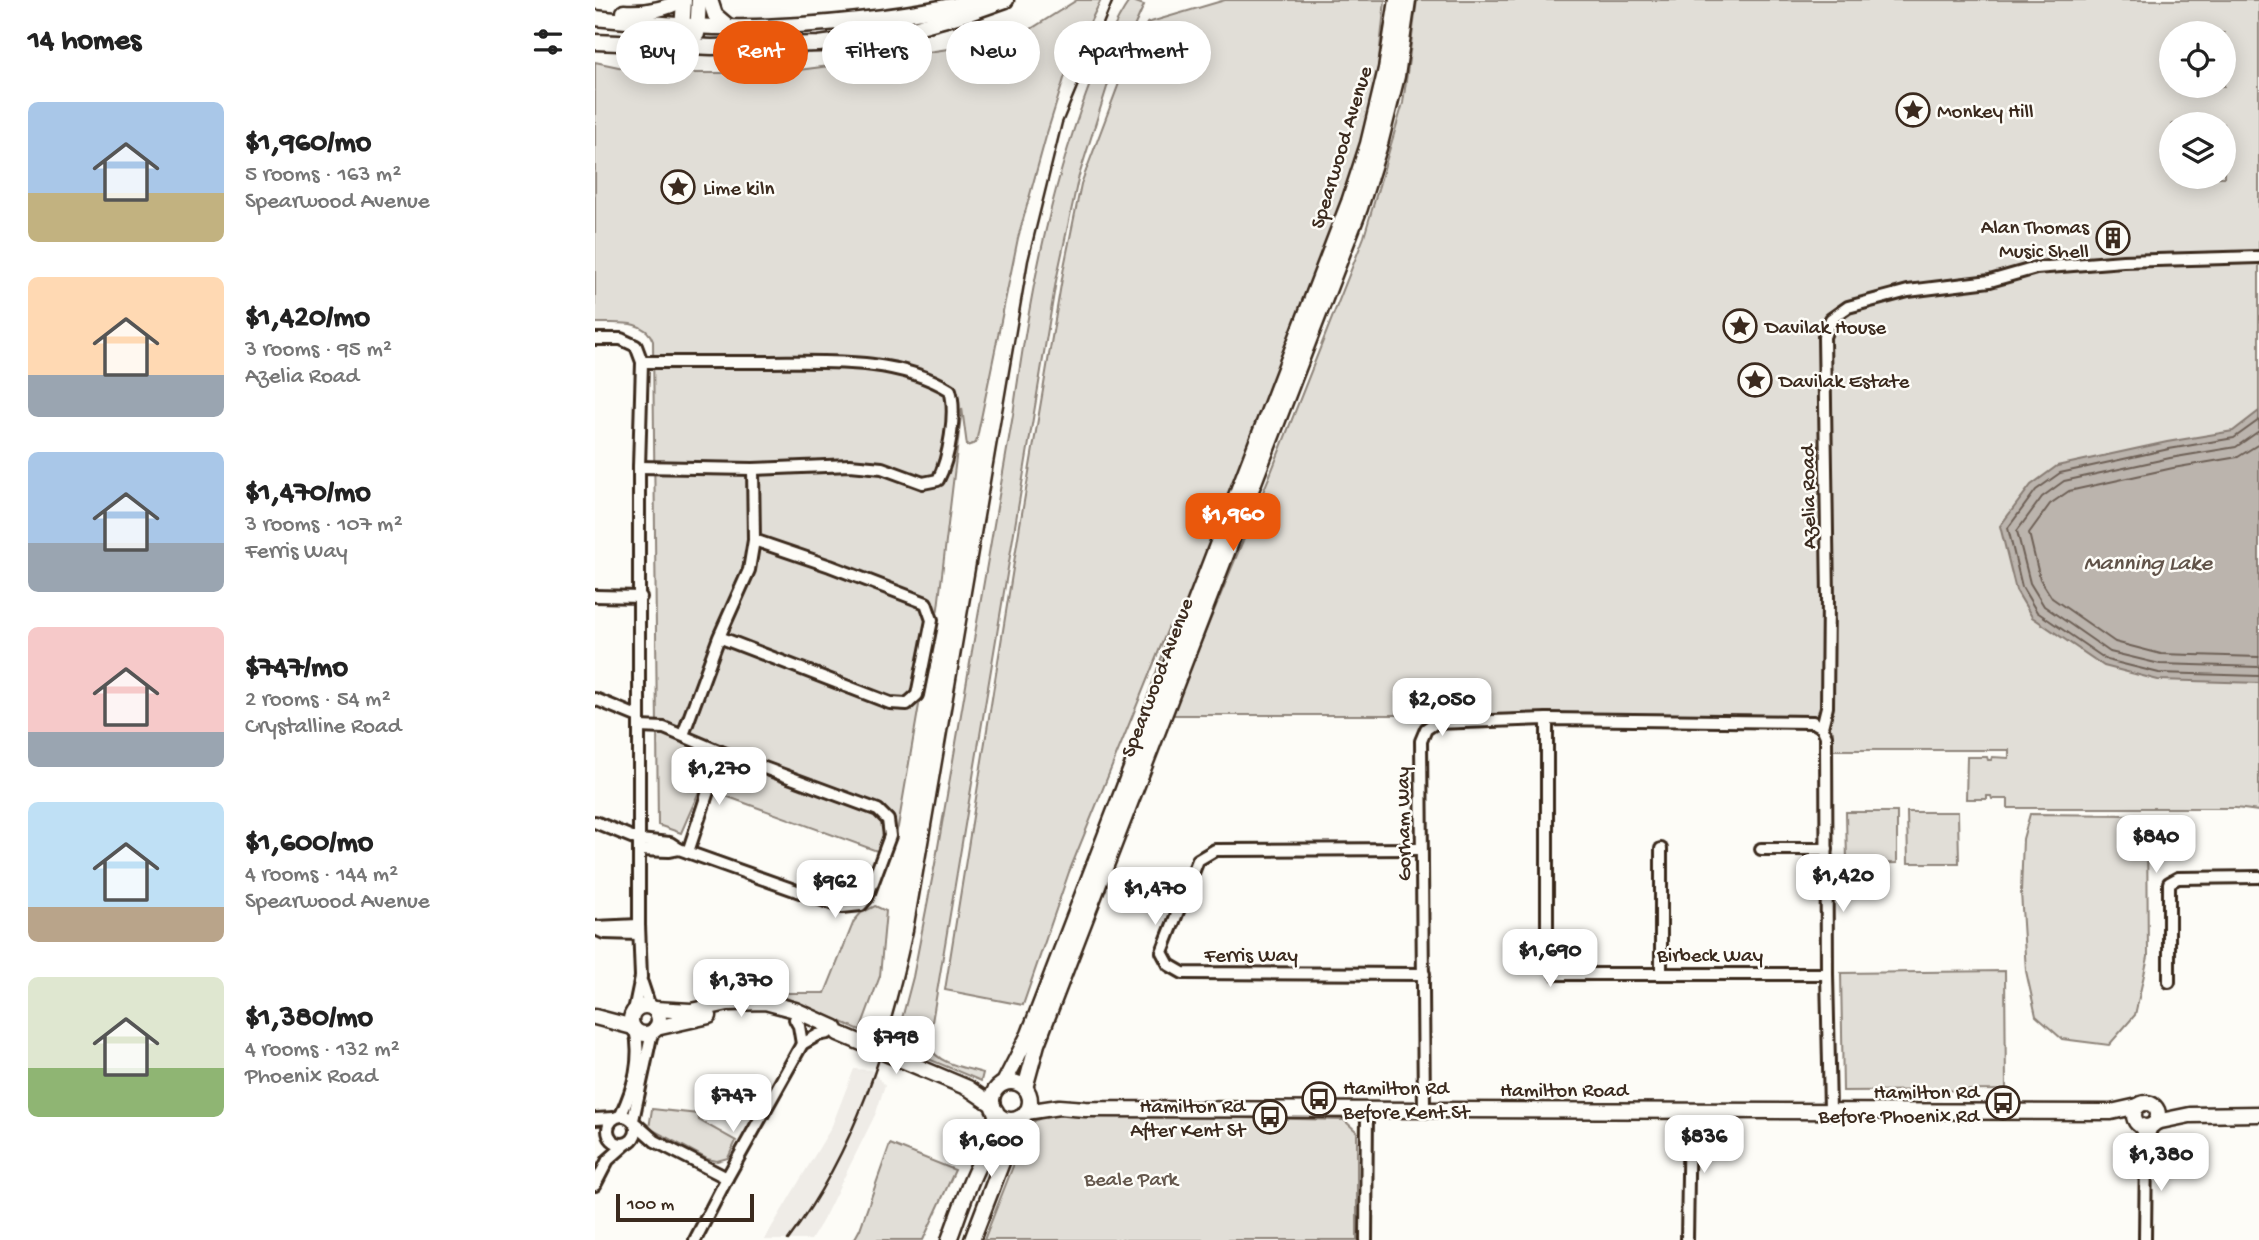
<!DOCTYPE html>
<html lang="en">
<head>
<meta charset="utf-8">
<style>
  body { margin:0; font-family:"Gochi Hand",sans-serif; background:#f6f6f6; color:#222; height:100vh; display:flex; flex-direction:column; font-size:26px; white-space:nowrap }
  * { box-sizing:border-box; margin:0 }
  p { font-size:23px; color:#767676 }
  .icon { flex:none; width:38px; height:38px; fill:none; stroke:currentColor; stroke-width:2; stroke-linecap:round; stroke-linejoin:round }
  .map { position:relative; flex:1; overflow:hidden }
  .details { display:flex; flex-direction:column; background:#fff; width:595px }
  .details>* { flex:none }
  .guide { position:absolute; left:21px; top:21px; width:665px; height:63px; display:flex; gap:14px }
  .tools { position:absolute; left:1564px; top:21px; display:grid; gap:14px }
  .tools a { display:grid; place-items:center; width:77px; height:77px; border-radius:50%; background:#fff; box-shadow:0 4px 18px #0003; font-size:35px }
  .scale { position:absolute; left:21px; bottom:18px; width:138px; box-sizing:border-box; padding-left:7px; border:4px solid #3b2a1e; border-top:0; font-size:19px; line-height:24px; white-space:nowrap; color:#3b2a1e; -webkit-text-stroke:5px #fdfcf7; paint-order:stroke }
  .price { position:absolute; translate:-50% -60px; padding:0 16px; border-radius:14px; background:#fff; color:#222; font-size:23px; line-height:46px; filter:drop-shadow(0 2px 4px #0008) }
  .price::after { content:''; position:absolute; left:50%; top:42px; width:21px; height:16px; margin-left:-10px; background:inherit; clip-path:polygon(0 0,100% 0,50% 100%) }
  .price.active { background:#ea580c; color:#fff }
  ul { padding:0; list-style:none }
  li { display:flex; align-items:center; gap:21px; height:175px; padding:0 28px }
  li span { display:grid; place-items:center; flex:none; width:196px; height:140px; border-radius:10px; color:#555 }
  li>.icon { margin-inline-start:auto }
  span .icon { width:84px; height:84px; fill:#fffc; stroke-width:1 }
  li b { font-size:30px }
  h2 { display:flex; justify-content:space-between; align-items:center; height:84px; padding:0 28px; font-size:30px }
  .chip { padding:0 24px; border-radius:32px; background:#fff; box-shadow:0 4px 18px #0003; font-size:24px; line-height:63px }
  .chip.active { background:#ea580c; color:#fff }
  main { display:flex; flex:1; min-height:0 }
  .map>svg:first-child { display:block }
</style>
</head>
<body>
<main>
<section class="details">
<h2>14 homes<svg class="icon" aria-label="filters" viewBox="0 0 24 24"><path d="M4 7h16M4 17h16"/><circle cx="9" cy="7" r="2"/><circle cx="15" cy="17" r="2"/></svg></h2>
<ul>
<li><span style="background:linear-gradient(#a9c7e8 65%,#c2b280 0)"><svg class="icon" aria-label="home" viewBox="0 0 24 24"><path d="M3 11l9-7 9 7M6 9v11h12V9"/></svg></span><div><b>$1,960/mo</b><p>5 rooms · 163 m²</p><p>Spearwood Avenue</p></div></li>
<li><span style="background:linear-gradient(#ffd9b3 70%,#9aa5b1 0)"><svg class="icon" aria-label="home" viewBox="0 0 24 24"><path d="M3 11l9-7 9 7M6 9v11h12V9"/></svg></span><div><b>$1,420/mo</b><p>3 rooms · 95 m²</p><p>Azelia Road</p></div></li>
<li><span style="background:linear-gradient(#a9c7e8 65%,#9aa5b1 0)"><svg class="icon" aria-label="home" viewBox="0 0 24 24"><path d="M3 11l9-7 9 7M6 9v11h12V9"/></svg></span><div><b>$1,470/mo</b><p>3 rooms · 107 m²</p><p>Ferris Way</p></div></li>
<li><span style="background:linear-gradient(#f6c9c9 75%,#9aa5b1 0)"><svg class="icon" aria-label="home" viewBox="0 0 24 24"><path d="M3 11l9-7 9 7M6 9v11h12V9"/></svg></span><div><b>$747/mo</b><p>2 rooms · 54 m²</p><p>Crystalline Road</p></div></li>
<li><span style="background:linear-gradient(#bfe0f5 75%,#b9a48a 0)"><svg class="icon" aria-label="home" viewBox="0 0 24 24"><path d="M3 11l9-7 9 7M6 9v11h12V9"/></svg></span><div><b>$1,600/mo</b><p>4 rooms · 144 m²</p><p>Spearwood Avenue</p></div></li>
<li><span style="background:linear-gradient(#dfe7d0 65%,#8fb573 0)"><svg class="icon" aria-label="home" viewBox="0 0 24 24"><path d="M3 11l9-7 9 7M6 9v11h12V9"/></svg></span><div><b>$1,380/mo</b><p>4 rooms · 132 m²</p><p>Phoenix Road</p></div></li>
</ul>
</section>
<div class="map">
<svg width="1664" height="1240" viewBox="0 0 1664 1240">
  <rect width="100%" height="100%" fill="#fdfcf7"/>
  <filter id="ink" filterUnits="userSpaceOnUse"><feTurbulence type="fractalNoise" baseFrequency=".0143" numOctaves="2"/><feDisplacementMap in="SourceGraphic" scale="14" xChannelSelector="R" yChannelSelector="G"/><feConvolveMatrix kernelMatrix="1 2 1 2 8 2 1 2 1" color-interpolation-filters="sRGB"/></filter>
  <g filter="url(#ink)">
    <path fill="#efece7" d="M 259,1069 L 276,1070 L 290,1085 L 281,1113 L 228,1220 L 216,1240 L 169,1240 L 236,1128 Z"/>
    <g fill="#e1ded7" stroke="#8e847a" stroke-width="2" fill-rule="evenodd">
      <path d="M 482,0 L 506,0 L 472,69 L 452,133 L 423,238 L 381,443 L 372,446 L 367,408 L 343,608 L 324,705 L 303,827 L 293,855 L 106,787 L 86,833 L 63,825 L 58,341 C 50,318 20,324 0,323 L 0,62 L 52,73 L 180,73 L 266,62 L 420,39 Z"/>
      <path d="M 535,0 L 549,5 L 513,84 L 483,179 L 461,281 L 335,1034 C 335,1039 334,1043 335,1047 C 342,1064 372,1068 388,1073 L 386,1081 L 300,1045 L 318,977 L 340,864 L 418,415 C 433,305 453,196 492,92 C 503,63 517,25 535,0 Z"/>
      <path d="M 630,0 L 790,0 L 781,87 L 753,189 L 499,847 L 567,656 L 574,626 L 474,872 L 428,1005 L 350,990 L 425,525 L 469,267 L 486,184 L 526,78 L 552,23 Z"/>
      <path d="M 822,0 L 1664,0 L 1664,811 L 1641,808 L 1413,808 L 1413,799 L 1397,799 L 1396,796 L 1392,796 L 1392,799 L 1371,799 L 1372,757 L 1392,757 L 1393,760 L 1396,760 L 1397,757 L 1414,758 L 1414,750 L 1238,750 L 1238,731 L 1213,715 L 576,715 L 675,475 L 769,237 L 808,103 ZM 1577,33 L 1629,33 L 1629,86 L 1577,86 ZM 1577,124 L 1629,124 L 1629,177 L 1577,177 Z"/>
      <path d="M 1251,812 L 1302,812 L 1302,863 L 1252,864 Z"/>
      <path d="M 1312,812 L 1363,812 L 1364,863 L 1313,863 Z"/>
      <path d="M 1435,814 L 1541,815 L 1552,821 L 1553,957 L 1540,1015 L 1514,1045 L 1467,1039 L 1441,1016 L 1431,971 L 1426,892 L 1428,839 Z"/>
      <path d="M 280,906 L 291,911 L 285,976 L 265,1030 L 180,993 L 230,993 L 259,921 L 266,913 Z"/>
      <path d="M 1410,971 L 1411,1090 L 1248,1091 L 1246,973 Z"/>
      <path d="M 57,1109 L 103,1114 L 104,1120 L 141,1141 L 133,1158 L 122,1161 L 112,1159 L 54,1128 Z"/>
      <path d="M 453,1114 L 749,1120 L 762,1132 L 762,1240 L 389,1240 L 422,1156 L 430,1126 Z"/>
      <path d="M 295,1144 L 360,1170 L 328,1240 L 259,1240 L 265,1229 Z"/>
    </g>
    <path fill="#bbb4ad" stroke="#887d74" stroke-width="2" d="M 1664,411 L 1664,683 L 1563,680 L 1509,666 L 1437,617 L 1421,590 L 1405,526 L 1436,485 L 1462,466 L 1572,442 L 1638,431 Z"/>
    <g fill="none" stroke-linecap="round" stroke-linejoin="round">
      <g stroke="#6e6157" stroke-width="2">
        <path d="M 1664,420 L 1639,438 L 1574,449 L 1465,473 L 1441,490 L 1413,528 L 1427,587 L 1442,612 L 1512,660 L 1564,673 L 1664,676"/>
        <path d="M 1664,431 L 1641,447 L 1575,458 L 1469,481 L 1447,497 L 1422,531 L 1435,583 L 1449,606 L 1515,652 L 1565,664 L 1664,667"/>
        <path d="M 1664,444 L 1643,457 L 1578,468 L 1474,491 L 1455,504 L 1434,533 L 1445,579 L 1457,598 L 1520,642 L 1566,654 L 1664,657"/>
      </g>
      <defs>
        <g id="minor">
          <path d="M 0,339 L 26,339 L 41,346 L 47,362 L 44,467 L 44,925 L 46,977 L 39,1011"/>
          <path d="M 44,467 L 158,469 L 255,465 L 287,468 L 328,483 L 343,480 C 354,459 362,413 355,390 C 301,357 232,362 171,362 C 129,362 88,362 47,362"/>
          <path d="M 158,469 L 159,540"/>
          <path d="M 0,596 L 46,597"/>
          <path d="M 0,699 L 44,717"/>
          <path d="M 952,719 L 952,957 L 961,974 L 1232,974"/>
          <path d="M 88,735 L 124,637 L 154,570 L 159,540 L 235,566 L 331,603 L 337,620 L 322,695 L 312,704 L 295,703 L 124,637"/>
          <path d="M 0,822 L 44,840 L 75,843 L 84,849 L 247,907 L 266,905 L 272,898 L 295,836 L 293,820 L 283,810 L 126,752 L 69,728 L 44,727"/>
          <path d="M 826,849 L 620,850 L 603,860 L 567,952 L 574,965 L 588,973 L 829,974"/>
          <path d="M 1066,849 L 1066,974"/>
          <path d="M 1166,849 L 1232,849"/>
          <path d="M 44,850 L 74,851 L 84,849"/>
          <path d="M 93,852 L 126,752"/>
          <path d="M 0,927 L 44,925"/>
          <path d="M 0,929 L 9,933 L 44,934"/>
          <path d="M 1574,982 L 1574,883 L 1583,878 L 1664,877"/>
          <path d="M 47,983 L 55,1007"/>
          <path d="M 200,1019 L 204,1026 L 207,1044"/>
          <path d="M 829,1110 L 826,741 L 831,729 L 840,723 L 952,719 L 1218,722 L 1227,727"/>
          <path d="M 1235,1110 L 1232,974 L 1231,736 L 1227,727 L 1232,707 L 1233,598 L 1229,337 L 1236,319 L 1253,307 L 1313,291 L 1395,281 L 1441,268 L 1528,261 L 1664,257"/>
          <path d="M 26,1115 C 39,1087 47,1060 40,1029"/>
          <circle cx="27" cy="1130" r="14"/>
          <path d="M 0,1119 L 19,1118"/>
          <path d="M 38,1120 L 57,1032"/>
          <path d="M 41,1124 L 60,1141 L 132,1178"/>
          <path d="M 1545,1126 L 1551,1145"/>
          <path d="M 0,1185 L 13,1160 L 31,1144"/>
          <path d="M 100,1240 L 132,1178 L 207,1044 L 223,1035 L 233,1033"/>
          <path d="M 771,1240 L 772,1110"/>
          <path d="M 1092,1240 L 1094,1110"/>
          <path d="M 1550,1240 L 1551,1145 L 1557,1126"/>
        </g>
        <g id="major">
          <path d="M 115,0 L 120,15 L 133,26"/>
          <path d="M 29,12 C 49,13 69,10 87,0"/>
          <path d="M 0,18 C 62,24 124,30 186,26 C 253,23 321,14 386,0"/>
          <path d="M 102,34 L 104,0"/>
          <path d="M 0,42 L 117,47 L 224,44 L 296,34 L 377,12 L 411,0"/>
          <path d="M 86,46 L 89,0"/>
          <circle cx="50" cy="1020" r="14"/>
          <path d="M 59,1009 L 96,1011 L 133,1003 L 170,1002 L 200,1010 L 240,1028 L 243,1033 L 373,1088 L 398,1105"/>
          <path d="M 0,1017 L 38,1027"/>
          <path d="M 61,1028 L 114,1016"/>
          <circle cx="416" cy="1101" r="19"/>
          <path d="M 409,1083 L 434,1034 L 754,202 L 773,144 L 791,69 L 802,0"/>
          <path d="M 430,1088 L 442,1044 L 765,208 L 784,148 L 802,76 L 813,0"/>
          <circle cx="1551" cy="1115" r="12"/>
          <path d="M 431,1112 L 464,1107 L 490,1109 L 1516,1112 L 1543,1106"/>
          <path d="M 1561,1122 L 1595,1115 L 1664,1114"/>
          <path d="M 354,1240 C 363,1216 371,1191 382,1168 C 392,1148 401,1134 401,1111"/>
          <path d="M 377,1240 L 424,1118"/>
        </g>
      </defs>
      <use href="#minor" stroke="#3b2a1e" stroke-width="16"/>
      <use href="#major" stroke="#3b2a1e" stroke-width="19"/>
      <use href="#minor" stroke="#fdfcf7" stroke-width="10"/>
      <use href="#major" stroke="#fdfcf7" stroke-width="14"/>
      <path stroke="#3b2a1e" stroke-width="2.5" d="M 193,1240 C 261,1150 294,1041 318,932 L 433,261 L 467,123 L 518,0"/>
    </g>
  </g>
  <defs>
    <symbol id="sight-ring" viewBox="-11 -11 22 22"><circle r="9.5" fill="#fdfcf7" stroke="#3b2a1e" stroke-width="1.5"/><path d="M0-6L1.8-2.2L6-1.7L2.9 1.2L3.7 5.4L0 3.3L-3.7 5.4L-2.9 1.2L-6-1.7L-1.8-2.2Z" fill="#3b2a1e"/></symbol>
    <symbol id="building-ring" viewBox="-11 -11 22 22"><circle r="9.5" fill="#fdfcf7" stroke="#3b2a1e" stroke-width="1.5"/><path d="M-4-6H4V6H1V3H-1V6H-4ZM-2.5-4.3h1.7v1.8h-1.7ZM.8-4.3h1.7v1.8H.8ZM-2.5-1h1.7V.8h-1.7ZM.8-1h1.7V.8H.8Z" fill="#3b2a1e"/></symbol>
    <symbol id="bus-ring" viewBox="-11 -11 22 22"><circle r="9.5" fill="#fdfcf7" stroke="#3b2a1e" stroke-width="1.5"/><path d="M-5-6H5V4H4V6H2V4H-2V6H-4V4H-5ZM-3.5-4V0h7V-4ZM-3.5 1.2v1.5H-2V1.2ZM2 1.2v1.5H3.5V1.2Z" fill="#3b2a1e"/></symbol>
  </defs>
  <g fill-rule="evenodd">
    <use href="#sight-ring" x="1299" y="91" width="38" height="38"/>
    <use href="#sight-ring" x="64" y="168" width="38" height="38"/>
    <use href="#building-ring" x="1499" y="219" width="38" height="38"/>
    <use href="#sight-ring" x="1126" y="307" width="38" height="38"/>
    <use href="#sight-ring" x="1141" y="361" width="38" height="38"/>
    <use href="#bus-ring" x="705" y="1080" width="38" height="38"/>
    <use href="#bus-ring" x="1389" y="1084" width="38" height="38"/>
    <use href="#bus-ring" x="656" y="1098" width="38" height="38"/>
  </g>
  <g text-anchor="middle" stroke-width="5" stroke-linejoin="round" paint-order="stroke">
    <g font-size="21" fill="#3b2a1e" stroke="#fdfcf7" text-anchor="start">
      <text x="1342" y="117">Monkey Hill</text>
      <text x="108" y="194">Lime kiln</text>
      <text x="1494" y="233" text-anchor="end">Alan Thomas<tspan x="1494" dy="24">Music Shell</tspan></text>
      <text x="1170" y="333">Davilak House</text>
      <text x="1184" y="387">Davilak Estate</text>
      <text x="748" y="1094">Hamilton Rd<tspan x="748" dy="24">Before Kent St</tspan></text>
      <text x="1384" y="1098" text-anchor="end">Hamilton Rd<tspan x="1384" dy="24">Before Phoenix Rd</tspan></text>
      <text x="650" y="1112" text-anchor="end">Hamilton Rd<tspan x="650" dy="24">After Kent St</tspan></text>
    </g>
    <g font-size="21" fill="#3b2a1e" stroke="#fdfcf7">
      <text transform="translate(745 147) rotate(-73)" y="7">Spearwood Avenue</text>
      <text transform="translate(1212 497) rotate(-91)" y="7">Azelia Road</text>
      <text transform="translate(561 677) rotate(-69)" y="7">Spearwood Avenue</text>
      <text transform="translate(807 824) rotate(-91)" y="7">Gorham Way</text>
      <text x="656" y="961">Ferris Way</text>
      <text x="1115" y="961">Birbeck Way</text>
      <text x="969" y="1096">Hamilton Road</text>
    </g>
    <g font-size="21" fill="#64574c" stroke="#fdfcf7">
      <text x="536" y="1185">Beale Park</text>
    </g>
    <g font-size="23" font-style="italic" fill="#615349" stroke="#fdfcf7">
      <text x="1553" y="569">Manning Lake</text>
    </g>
  </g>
</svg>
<div class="tools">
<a><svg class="icon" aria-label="locate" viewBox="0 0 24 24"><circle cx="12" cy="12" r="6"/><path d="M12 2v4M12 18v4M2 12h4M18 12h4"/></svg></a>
<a><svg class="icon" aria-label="layers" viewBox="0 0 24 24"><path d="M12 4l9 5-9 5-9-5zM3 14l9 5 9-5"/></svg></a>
</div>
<div class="scale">100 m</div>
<b class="price active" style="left:638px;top:553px">$1,960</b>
<b class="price" style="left:847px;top:738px">$2,050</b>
<b class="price" style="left:124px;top:807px">$1,270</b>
<b class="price" style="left:1561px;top:875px">$840</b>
<b class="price" style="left:1248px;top:914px">$1,420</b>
<b class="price" style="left:240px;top:920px">$962</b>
<b class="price" style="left:560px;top:927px">$1,470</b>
<b class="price" style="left:955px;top:989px">$1,690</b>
<b class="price" style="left:146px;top:1019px">$1,370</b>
<b class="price" style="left:301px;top:1076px">$798</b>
<b class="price" style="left:138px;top:1134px">$747</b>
<b class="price" style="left:1109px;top:1175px">$836</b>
<b class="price" style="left:396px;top:1179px">$1,600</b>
<b class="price" style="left:1566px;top:1193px">$1,380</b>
<div class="guide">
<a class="chip">Buy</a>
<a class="chip active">Rent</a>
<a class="chip">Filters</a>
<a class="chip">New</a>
<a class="chip">Apartment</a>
</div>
</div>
</main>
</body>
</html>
